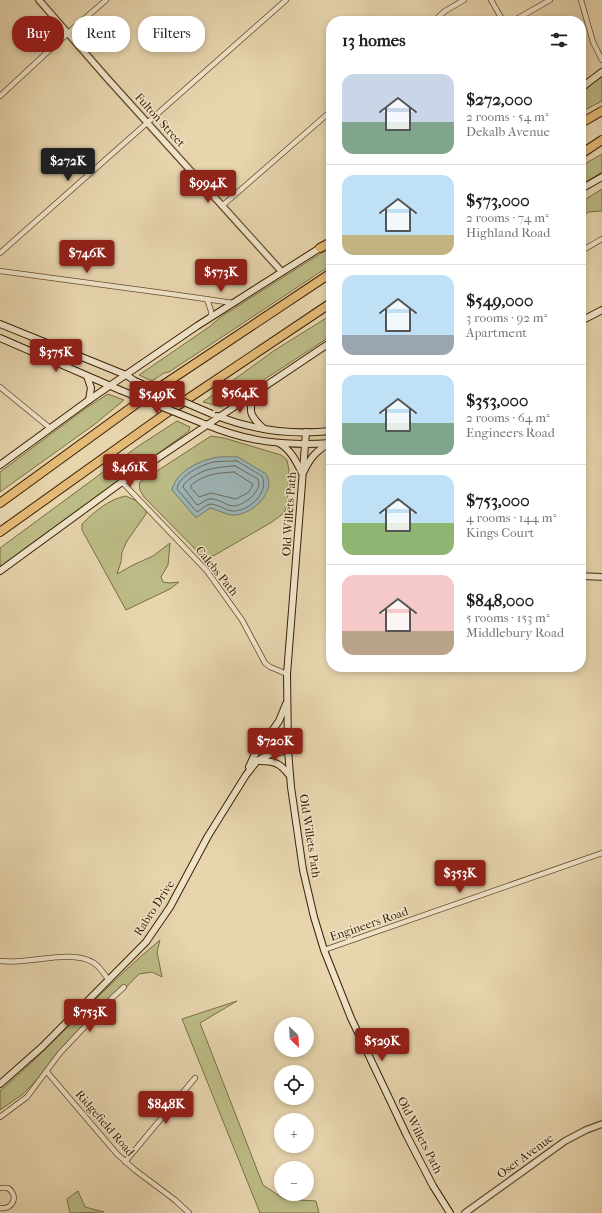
<!DOCTYPE html>
<html lang="en">
<head>
<meta charset="utf-8">
<style>
  body { margin:0; font-family:"IM FELL French Canon",serif; background:#f6f6f6; color:#202124; height:100vh; display:flex; flex-direction:column; font-size:15px; white-space:nowrap }
  * { box-sizing:border-box; margin:0 }
  p { font-size:13px; color:#757577 }
  .icon { flex:none; width:22px; height:22px; fill:none; stroke:currentColor; stroke-width:2; stroke-linecap:round; stroke-linejoin:round }
  .map { position:relative; flex:1; overflow:hidden }
  .drawer { position:absolute; left:326px; top:16px; width:260px; height:656px; display:flex; flex-direction:column; background:#fff; border-radius:16px; box-shadow:0 2px 6px #0003 }
  .drawer>* { flex:none }
  .hud { position:absolute; left:12px; top:16px; width:254px; height:36px; display:flex; gap:8px }
  .needle { width:26px; rotate:155deg }
  .buttons { position:absolute; left:274px; top:1017px; display:grid; gap:8px }
  .buttons a { display:grid; place-items:center; width:40px; height:40px; border-radius:50%; background:#fff; box-shadow:0 2px 6px #0003; font-size:20px }
  .price { position:absolute; translate:-50% -34px; padding:0 9px; border-radius:4px; background:#8f2418; color:#fff; font-size:13px; line-height:26px; filter:drop-shadow(0 1px 2px #0008) }
  .price::after { content:''; position:absolute; left:50%; top:24px; width:12px; height:9px; margin-left:-6px; background:inherit; clip-path:polygon(0 0,100% 0,50% 100%) }
  .price.selected { background:#222; color:#fff }
  ul { padding:0; list-style:none }
  li { display:flex; align-items:center; gap:12px; height:100px; padding:0 16px }
  li+li { border-top:1px solid #e0e0e0 }
  li span { display:grid; place-items:center; flex:none; width:112px; height:80px; border-radius:12px; color:#555 }
  li>.icon { margin-inline-start:auto }
  span .icon { width:48px; height:48px; fill:#fffc; stroke-width:1 }
  li b { font-size:17px }
  h2 { display:flex; justify-content:space-between; align-items:center; height:48px; padding:0 16px; font-size:17px }
  .pill { padding:0 14px; border-radius:16px; background:#fff; box-shadow:0 2px 6px #0003; font-size:14px; line-height:36px }
  .pill.selected { background:#8f2418; color:#fff }
  .map>svg:first-child { display:block }
</style>
</head>
<body>
<div class="map">
<svg width="602" height="1213" viewBox="0 0 602 1213">
  <rect width="100%" height="100%" fill="#e7d5ae"/>
  <filter id="stains"><feTurbulence type="fractalNoise" baseFrequency=".005" numOctaves="4"/><feColorMatrix values="0 0 0 0 .2 0 0 0 0 .09 0 0 0 0 .02 0 0 0 .5 -.17"/></filter>
  <radialGradient id="worn" r=".72"><stop offset=".6" stop-color="#630" stop-opacity="0"/><stop offset="1" stop-color="#630" stop-opacity=".3"/></radialGradient>
  <g fill="#bcbc86" stroke="#7b6e44">
    <path d="M 602,75 L 602,101 L 581,112 L 581,91 Z"/>
    <path d="M 602,154 L 602,172 L 581,185 L 581,166 Z"/>
    <path d="M 602,189 L 602,211 L 588,212 L 581,217 L 581,202 Z"/>
    <path d="M 331,247 L 331,265 L 169,372 L 164,373 L 152,381 L 139,375 L 209,327 L 222,316 Z"/>
    <path d="M 331,315 L 331,336 L 225,405 L 221,407 L 203,402 L 275,350 Z"/>
    <path d="M 108,394 L 124,400 L 95,424 L 0,492 L 0,472 L 86,408 Z"/>
    <path d="M 177,421 L 190,427 L 189,431 L 0,568 L 0,548 L 137,447 Z"/>
    <path d="M 211,436 L 224,438 L 281,455 L 287,460 L 289,470 L 287,506 L 284,513 L 272,522 L 215,555 L 204,558 L 144,497 C 141,492 138,488 140,482 Z"/>
    <path d="M 126,496 L 139,502 L 146,510 L 146,514 L 127,541 L 122,552 L 121,562 L 117,574 L 133,565 L 153,556 L 170,543 L 168,565 L 161,577 L 163,582 L 170,583 L 179,582 L 170,589 L 126,610 L 82,530 L 82,524 C 94,512 109,499 126,496 Z"/>
    <path d="M 160,940 L 157,952 L 162,977 L 152,972 L 139,974 L 23,1094 L 0,1110 L 0,1091 C 56,1043 103,987 160,940 Z"/>
    <path d="M 237,1001 L 200,1023 L 263,1185 L 284,1199 L 316,1201 L 319,1213 L 260,1213 L 182,1019 Z"/>
    <path d="M 78,1191 L 85,1207 L 104,1212 L 70,1213 L 67,1199 Z"/>
  </g>
  <path fill="#9db5b7" stroke="#75796e" d="M 238,457 L 266,474 C 267,476 269,480 269,483 C 268,500 248,516 231,515 C 226,514 217,510 210,508 L 197,517 L 195,517 L 172,490 C 176,472 197,462 213,458 C 221,456 230,457 238,457 Z"/>
  <g fill="none" stroke-linecap="round" stroke-linejoin="round">
    <g stroke="#6c6a5c" stroke-width="1">
      <path d="M 237,461 L 262,476 C 270,493 248,512 232,511 C 224,510 218,504 210,504 C 205,505 201,510 197,512 L 177,489 C 178,476 203,464 214,462 C 221,461 230,461 237,461 Z"/>
      <path d="M 235,466 L 258,479 C 263,491 244,506 233,506 C 225,505 218,498 209,499 C 205,500 201,504 197,505 L 183,487 C 184,483 187,481 191,478 C 205,468 219,467 235,466 Z"/>
      <path d="M 234,472 L 253,484 L 249,492 L 236,499 L 211,493 L 199,497 L 191,488 L 191,485 C 206,474 216,473 234,472 Z"/>
    </g>
    <defs>
      <g id="minor">
        <path d="M 491,0 L 503,21"/>
        <path d="M 581,0 L 593,42 L 602,60"/>
        <path d="M 434,21 L 445,11 L 464,0"/>
        <path d="M 513,21 L 550,0"/>
        <path d="M 0,96 L 68,33 L 106,0"/>
        <path d="M 222,206 L 331,111"/>
        <path d="M 583,250 L 602,239"/>
        <path d="M 0,253 L 286,0"/>
        <path d="M 0,271 L 171,294 L 233,303"/>
        <path d="M 207,299 L 211,311 L 211,317"/>
        <path d="M 0,387 L 50,428"/>
        <path d="M 122,482 L 207,571 L 242,620 L 265,663 L 270,667 L 287,674"/>
        <path d="M 324,950 L 602,853"/>
        <path d="M 0,961 C 28,965 71,948 94,963 C 100,967 104,974 108,979"/>
        <path d="M 47,1072 L 117,1154 L 135,1170 L 175,1200 L 189,1213"/>
        <path d="M 0,1117 L 27,1097 L 60,1053 L 111,999 L 124,987"/>
        <path d="M 125,1162 L 195,1078"/>
        <path d="M 0,1188 L 8,1188 C 19,1196 13,1210 0,1208"/>
      </g>
      <g id="tertiary">
        <path d="M 39,0 L 106,77 L 282,272"/>
        <path d="M 581,576 L 602,577"/>
        <path d="M 465,1213 L 565,1141 L 586,1130 L 602,1124"/>
      </g>
      <g id="secondary">
        <path d="M 581,88 L 602,72"/>
        <path d="M 581,189 L 602,177"/>
        <path d="M 581,321 L 602,310"/>
        <path d="M 0,324 L 126,375 L 135,381"/>
        <path d="M 0,338 L 120,390"/>
        <path d="M 87,376 L 91,388 L 89,400"/>
        <path d="M 254,394 C 248,412 250,416 264,429"/>
        <path d="M 217,416 C 253,430 292,435 331,431"/>
        <path d="M 205,424 C 247,442 285,446 331,443"/>
        <path d="M 306,432 L 287,674 L 288,750 L 291,787 L 303,870 L 314,917 L 324,950 L 351,1018 L 407,1136 L 433,1186 L 450,1213"/>
        <path d="M 279,443 C 291,450 296,461 302,473"/>
        <path d="M 0,465 L 89,400 L 197,326 L 323,246"/>
        <path d="M 304,471 C 310,458 317,450 330,443"/>
        <path d="M 0,571 L 122,482 L 331,342"/>
        <path d="M 259,761 C 275,761 280,763 290,776"/>
        <path d="M 249,767 L 254,756 L 279,721 L 286,704"/>
        <path d="M 0,1084 L 42,1047 L 146,942 L 170,907 L 208,836 L 246,775 L 257,761 L 270,754 L 288,750"/>
      </g>
      <g id="motorway">
        <path d="M 581,123 L 602,111"/>
        <path d="M 581,154 L 602,140"/>
        <path d="M 320,248 L 331,242"/>
        <path d="M 0,503 L 154,391 L 331,273"/>
        <path d="M 0,532 L 168,412 L 331,303"/>
      </g>
    </defs>
    <use href="#minor" stroke="#654c2c" stroke-width="6"/>
    <use href="#tertiary" stroke="#654c2c" stroke-width="8"/>
    <use href="#secondary" stroke="#3a1f01" stroke-width="8"/>
    <use href="#motorway" stroke="#3a1f01" stroke-width="10"/>
    <use href="#minor" stroke="#efe4ca" stroke-width="4.5"/>
    <use href="#tertiary" stroke="#efe4ca" stroke-width="5.5"/>
    <use href="#secondary" stroke="#efe4ca" stroke-width="6"/>
    <use href="#motorway" stroke="#e4ba77" stroke-width="8"/>
    <defs>
      <g id="secondary-bridge">
        <path d="M 135,381 L 212,414"/>
        <path d="M 120,390 L 202,423"/>
      </g>
    </defs>
    <use href="#secondary-bridge" stroke="#3a1f01" stroke-width="8" stroke-linecap="butt"/>
    <use href="#secondary-bridge" stroke="#efe4ca" stroke-width="6"/>
  </g>
  <g text-anchor="middle" stroke-width="3" stroke-linejoin="round" paint-order="stroke">
    <g font-size="12" fill="#3a1f01" stroke="#efe4ca">
      <text transform="translate(160 120) rotate(48)" y="4">Fulton Street</text>
      <text transform="translate(289 514) rotate(-86)" y="4">Old Willets Path</text>
      <text transform="translate(217 571) rotate(51)" y="4">Calebs Path</text>
      <text transform="translate(310 836) rotate(81)" y="4">Old Willets Path</text>
      <text transform="translate(154 908) rotate(-57)" y="4">Rabro Drive</text>
      <text transform="translate(369 924) rotate(-19)" y="4">Engineers Road</text>
      <text transform="translate(105 1123) rotate(49)" y="4">Ridgefield Road</text>
      <text transform="translate(420 1135) rotate(63)" y="4">Old Willets Path</text>
      <text transform="translate(525 1156) rotate(-36)" y="4">Oser Avenue</text>
    </g>
  </g>
  <rect width="100%" height="100%" filter="url(#stains)"/>
  <rect width="100%" height="100%" fill="url(#worn)"/>
</svg>
<div class="buttons">
<a><svg class="needle" viewBox="-14 -14 28 28"><path d="M0-13l5 13h-10z" fill="#e53935"/><path d="M0 13l5-13h-10z" fill="#757577"/></svg></a>
<a><svg class="icon" aria-label="locate" viewBox="0 0 24 24"><circle cx="12" cy="12" r="6"/><path d="M12 2v4M12 18v4M2 12h4M18 12h4"/></svg></a>
<a>+</a>
<a>−</a>
</div>
<b class="price selected" style="left:68px;top:182px">$272K</b>
<b class="price" style="left:208px;top:204px">$994K</b>
<b class="price" style="left:87px;top:274px">$746K</b>
<b class="price" style="left:221px;top:293px">$573K</b>
<b class="price" style="left:56px;top:373px">$375K</b>
<b class="price" style="left:240px;top:414px">$564K</b>
<b class="price" style="left:157px;top:415px">$549K</b>
<b class="price" style="left:130px;top:488px">$461K</b>
<b class="price" style="left:275px;top:762px">$720K</b>
<b class="price" style="left:460px;top:894px">$353K</b>
<b class="price" style="left:90px;top:1033px">$753K</b>
<b class="price" style="left:382px;top:1062px">$529K</b>
<b class="price" style="left:166px;top:1125px">$848K</b>
<div class="hud">
<a class="pill selected">Buy</a>
<a class="pill">Rent</a>
<a class="pill">Filters</a>
</div>
<section class="drawer">
<h2>13 homes<svg class="icon" aria-label="filters" viewBox="0 0 24 24"><path d="M4 7h16M4 17h16"/><circle cx="9" cy="7" r="2"/><circle cx="15" cy="17" r="2"/></svg></h2>
<ul>
<li><span style="background:linear-gradient(#c9d6e8 60%,#7fa58c 0)"><svg class="icon" aria-label="home" viewBox="0 0 24 24"><path d="M3 11l9-7 9 7M6 9v11h12V9"/></svg></span><div><b>$272,000</b><p>2 rooms · 54 m²</p><p>Dekalb Avenue</p></div></li>
<li><span style="background:linear-gradient(#bfe0f5 75%,#c2b280 0)"><svg class="icon" aria-label="home" viewBox="0 0 24 24"><path d="M3 11l9-7 9 7M6 9v11h12V9"/></svg></span><div><b>$573,000</b><p>2 rooms · 74 m²</p><p>Highland Road</p></div></li>
<li><span style="background:linear-gradient(#bfe0f5 75%,#9aa5b1 0)"><svg class="icon" aria-label="home" viewBox="0 0 24 24"><path d="M3 11l9-7 9 7M6 9v11h12V9"/></svg></span><div><b>$549,000</b><p>3 rooms · 92 m²</p><p>Apartment</p></div></li>
<li><span style="background:linear-gradient(#bfe0f5 60%,#7fa58c 0)"><svg class="icon" aria-label="home" viewBox="0 0 24 24"><path d="M3 11l9-7 9 7M6 9v11h12V9"/></svg></span><div><b>$353,000</b><p>2 rooms · 64 m²</p><p>Engineers Road</p></div></li>
<li><span style="background:linear-gradient(#bfe0f5 60%,#8fb573 0)"><svg class="icon" aria-label="home" viewBox="0 0 24 24"><path d="M3 11l9-7 9 7M6 9v11h12V9"/></svg></span><div><b>$753,000</b><p>4 rooms · 144 m²</p><p>Kings Court</p></div></li>
<li><span style="background:linear-gradient(#f6c9c9 70%,#b9a48a 0)"><svg class="icon" aria-label="home" viewBox="0 0 24 24"><path d="M3 11l9-7 9 7M6 9v11h12V9"/></svg></span><div><b>$848,000</b><p>5 rooms · 153 m²</p><p>Middlebury Road</p></div></li>
</ul>
</section>
</div>
</body>
</html>
